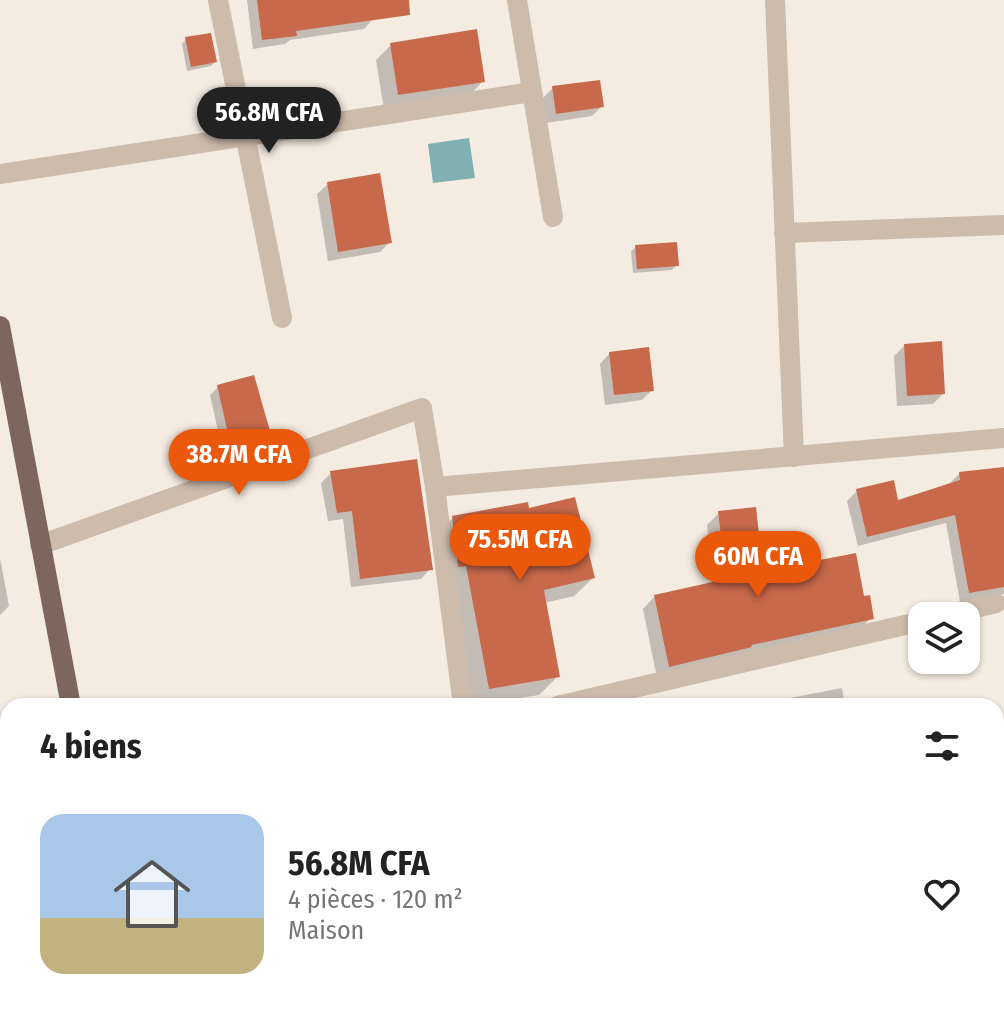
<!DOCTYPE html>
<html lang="fr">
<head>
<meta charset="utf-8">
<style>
  body { margin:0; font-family:"Fira Sans Condensed",sans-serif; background:#f2f2f2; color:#222; height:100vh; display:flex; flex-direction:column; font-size:30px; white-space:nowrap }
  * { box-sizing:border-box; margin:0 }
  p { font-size:26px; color:#767676 }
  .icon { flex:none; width:44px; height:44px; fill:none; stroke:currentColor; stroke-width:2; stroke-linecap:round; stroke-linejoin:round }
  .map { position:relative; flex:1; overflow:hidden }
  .side { position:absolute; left:0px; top:698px; width:1004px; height:312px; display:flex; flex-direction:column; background:#fff; border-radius:24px 24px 0 0; box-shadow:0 2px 6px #0004 }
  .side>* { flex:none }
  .tools { position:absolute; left:908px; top:602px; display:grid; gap:16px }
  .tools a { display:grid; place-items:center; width:72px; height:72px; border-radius:16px; background:#fff; box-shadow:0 2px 6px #0004; font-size:40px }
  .price { position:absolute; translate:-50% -68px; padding:0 18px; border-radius:28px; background:#ea580c; color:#fff; font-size:26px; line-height:52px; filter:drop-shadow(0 2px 4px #0008) }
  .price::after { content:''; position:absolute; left:50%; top:48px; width:24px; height:18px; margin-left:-12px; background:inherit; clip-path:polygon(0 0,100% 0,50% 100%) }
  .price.on { background:#222; color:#fff }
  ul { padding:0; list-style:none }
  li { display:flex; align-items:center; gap:24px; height:200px; padding:0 40px }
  li span { display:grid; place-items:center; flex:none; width:224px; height:160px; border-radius:24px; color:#555 }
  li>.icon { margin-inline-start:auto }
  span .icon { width:96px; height:96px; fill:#fffc; stroke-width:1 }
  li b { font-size:34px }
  h2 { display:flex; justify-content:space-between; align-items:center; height:96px; padding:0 40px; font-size:34px }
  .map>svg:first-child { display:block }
</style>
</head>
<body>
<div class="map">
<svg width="1004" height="1010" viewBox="0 0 1004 1010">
  <rect width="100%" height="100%" fill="#f4ebe1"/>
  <path fill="#7fb0b2" d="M 469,138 L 475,178 L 433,183 L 428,144 Z"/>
  <g fill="#0003">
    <path d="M 247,0 L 370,0 L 373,19 L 364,29 L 290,40 L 285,44 L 253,49 Z"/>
    <path d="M 186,39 L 215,62 L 211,66 L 187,71 L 182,44 Z"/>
    <path d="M 391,45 L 483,81 L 468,97 L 384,109 L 376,60 Z"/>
    <path d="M 553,88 L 602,106 L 592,116 L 546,123 L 543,98 Z"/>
    <path d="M 328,184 L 390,242 L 380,252 L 328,261 L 317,194 Z"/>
    <path d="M 636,247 L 676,265 L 672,270 L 633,273 L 631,251 Z"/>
    <path d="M 904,346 L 943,394 L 933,404 L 897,406 L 894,356 Z"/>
    <path d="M 610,353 L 652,390 L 642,400 L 605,405 L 600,364 Z"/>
    <path d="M 218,387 L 268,431 L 260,439 L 222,449 L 210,395 Z"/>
    <path d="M 1004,469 L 1004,594 L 960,602 L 946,523 L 858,546 L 847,501 L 857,491 L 897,503 L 950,483 L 960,473 Z"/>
    <path d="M 331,473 L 430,569 L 421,579 L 351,587 L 343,519 L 328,521 L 321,483 Z"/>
    <path d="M 719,513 L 761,574 L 863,598 L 871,618 L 859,630 L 657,678 L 643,609 L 655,596 L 713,583 L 707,525 Z"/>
    <path d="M 453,518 L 593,578 L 574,596 L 544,603 L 558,676 L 539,695 L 470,706 L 434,536 Z"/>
    <path d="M 0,558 L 9,606 L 0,615 Z"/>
    <path d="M 842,688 L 845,706 L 765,706 L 769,702 Z"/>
    <path d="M 1004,884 L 1004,959 L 1003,959 L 996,921 L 996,888 Z"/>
    <path d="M 716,1002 L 768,1002 L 760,1010 L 717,1010 Z"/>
    <path d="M 855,1002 L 864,1002 L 865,1010 L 810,1010 Z"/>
    <path d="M 906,1002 L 959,1002 L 961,1010 L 908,1010 Z"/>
  </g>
  <g fill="#c8694b">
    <path d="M 257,0 L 409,0 L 410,15 L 296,31 L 297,36 L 262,40 Z"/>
    <path d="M 477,29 L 485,82 L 398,95 L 390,43 Z"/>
    <path d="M 211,33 L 217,62 L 191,67 L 185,37 Z"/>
    <path d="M 600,80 L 604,107 L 556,114 L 552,86 Z"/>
    <path d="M 380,173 L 392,243 L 338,252 L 327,182 Z"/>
    <path d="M 677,242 L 679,266 L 637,269 L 635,245 Z"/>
    <path d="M 942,341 L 945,394 L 907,396 L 904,344 Z"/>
    <path d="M 649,347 L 654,391 L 614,395 L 609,352 Z"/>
    <path d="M 254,375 L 270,431 L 230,442 L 217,385 Z"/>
    <path d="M 417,459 L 433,570 L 360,579 L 352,511 L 337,513 L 330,471 Z"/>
    <path d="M 1004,467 L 1004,587 L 969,593 L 955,515 L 867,537 L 856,489 L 894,480 L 898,500 L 960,480 L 959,472 Z"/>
    <path d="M 575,497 L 595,578 L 544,590 L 560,677 L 489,689 L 466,566 L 458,567 L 452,516 L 528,502 L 529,508 Z"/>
    <path d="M 756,507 L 763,571 L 856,553 L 864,596 L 870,595 L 874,619 L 751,645 L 752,647 L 669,667 L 654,595 L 726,579 L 718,511 Z"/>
  </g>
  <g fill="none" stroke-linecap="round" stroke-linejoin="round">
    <g stroke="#cdbbac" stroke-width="20">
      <path d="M 218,0 L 282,318"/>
      <path d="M 517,0 L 553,217"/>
      <path d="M 775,0 L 794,457"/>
      <path d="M 0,174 L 532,92"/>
      <path d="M 784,233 L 1004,225"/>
      <path d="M 435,487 L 1004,438"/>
      <path d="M 40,545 L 422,408 L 435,487 L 463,706"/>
      <path d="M 942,616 L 996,603"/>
      <path d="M 557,706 L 922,621"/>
      <path d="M 0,812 L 8,809"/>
      <path d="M 996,841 L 1004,839"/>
      <path d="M 390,1002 L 392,1010"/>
      <path d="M 705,1002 L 706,1010"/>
    </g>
    <g stroke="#7d675c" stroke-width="20">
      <path d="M 0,326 L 71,706"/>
      <path d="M 125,1002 L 127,1010"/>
    </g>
  </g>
</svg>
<div class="tools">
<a><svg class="icon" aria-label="layers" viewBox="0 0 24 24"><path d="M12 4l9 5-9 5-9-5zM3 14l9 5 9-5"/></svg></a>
</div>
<b class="price on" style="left:269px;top:155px">56.8M CFA</b>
<b class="price" style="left:239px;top:497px">38.7M CFA</b>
<b class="price" style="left:520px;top:582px">75.5M CFA</b>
<b class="price" style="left:758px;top:599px">60M CFA</b>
<section class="side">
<h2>4 biens<svg class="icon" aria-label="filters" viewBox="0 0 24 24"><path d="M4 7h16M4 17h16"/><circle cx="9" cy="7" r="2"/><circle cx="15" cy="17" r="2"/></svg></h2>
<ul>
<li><span style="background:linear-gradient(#a9c7e8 65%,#c2b280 0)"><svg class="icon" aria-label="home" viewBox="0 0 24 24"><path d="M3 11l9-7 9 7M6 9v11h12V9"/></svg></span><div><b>56.8M CFA</b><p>4 pièces · 120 m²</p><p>Maison</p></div><svg class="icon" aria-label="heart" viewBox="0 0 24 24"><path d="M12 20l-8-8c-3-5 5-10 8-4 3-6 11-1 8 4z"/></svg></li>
</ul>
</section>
</div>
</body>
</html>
